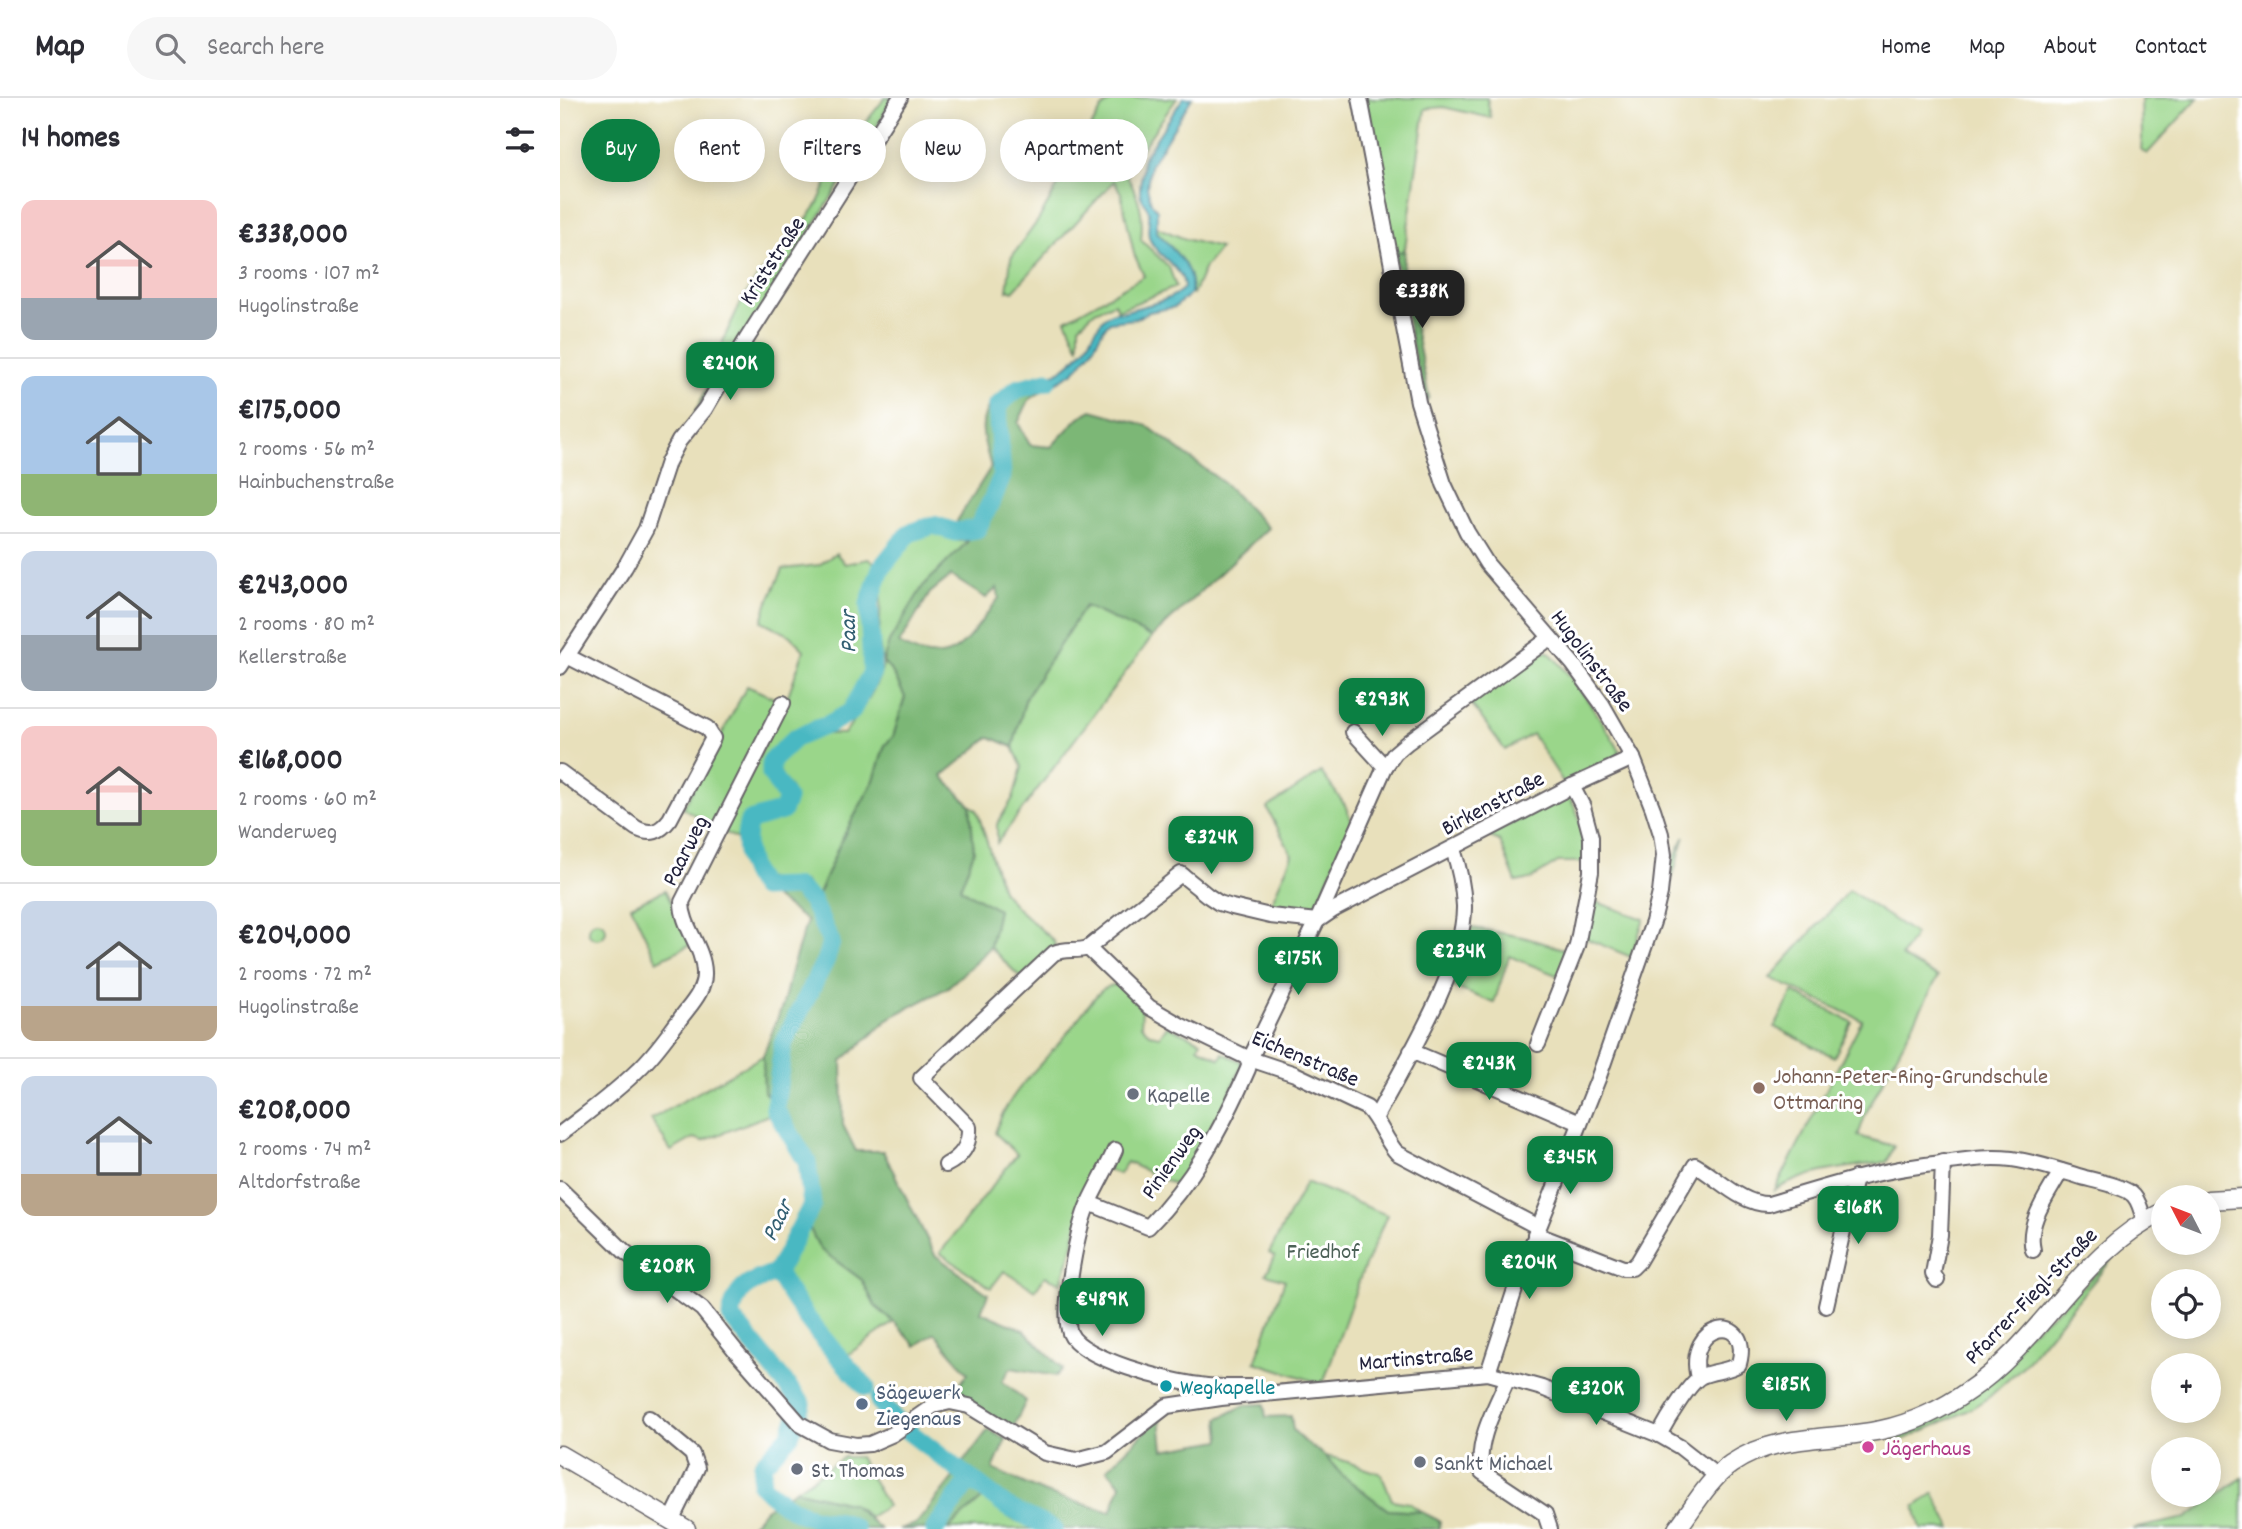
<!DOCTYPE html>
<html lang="en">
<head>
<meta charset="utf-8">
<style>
  body { margin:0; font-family:Dekko,sans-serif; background:#f7f7f7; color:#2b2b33; height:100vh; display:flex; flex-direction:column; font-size:26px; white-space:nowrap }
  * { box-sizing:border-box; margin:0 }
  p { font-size:23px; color:#7c7c81 }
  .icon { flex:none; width:38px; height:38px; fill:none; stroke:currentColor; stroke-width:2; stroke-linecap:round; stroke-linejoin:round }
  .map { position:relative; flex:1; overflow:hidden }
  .details { display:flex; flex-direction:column; background:#fff; width:560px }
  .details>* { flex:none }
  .top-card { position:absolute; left:21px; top:21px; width:665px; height:63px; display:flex; gap:14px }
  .needle { width:46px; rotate:312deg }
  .buttons { position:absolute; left:1591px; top:1087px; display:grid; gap:14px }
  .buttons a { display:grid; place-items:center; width:70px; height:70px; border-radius:50%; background:#fff; box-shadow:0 4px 18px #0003; font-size:35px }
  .price { position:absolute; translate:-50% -60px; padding:0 16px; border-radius:14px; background:#0b8043; color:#fff; font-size:23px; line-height:46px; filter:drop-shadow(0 2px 4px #0008) }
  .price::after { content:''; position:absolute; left:50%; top:42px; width:21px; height:16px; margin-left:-10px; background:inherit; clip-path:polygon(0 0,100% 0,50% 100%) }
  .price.active { background:#222; color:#fff }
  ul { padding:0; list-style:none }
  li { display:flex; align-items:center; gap:21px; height:175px; padding:0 21px }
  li+li { border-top:2px solid #e1e1e2 }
  li span { display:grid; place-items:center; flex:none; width:196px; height:140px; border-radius:14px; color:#555 }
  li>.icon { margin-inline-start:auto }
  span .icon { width:84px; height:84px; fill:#fffc; stroke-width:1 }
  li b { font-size:30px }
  h2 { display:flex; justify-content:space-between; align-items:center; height:84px; padding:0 21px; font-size:30px }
  .chip { padding:0 24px; border-radius:32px; background:#fff; box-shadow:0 4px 18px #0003; font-size:24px; line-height:63px }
  .chip.active { background:#0b8043; color:#fff }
  header { display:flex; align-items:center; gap:42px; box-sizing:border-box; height:98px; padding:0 35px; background:#fff; border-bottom:2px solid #e1e1e2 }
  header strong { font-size:33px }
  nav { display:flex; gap:38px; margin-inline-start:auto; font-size:24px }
  .search { width:490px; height:63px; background:#f7f7f7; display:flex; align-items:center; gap:18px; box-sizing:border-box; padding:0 24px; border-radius:38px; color:#7c7c81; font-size:26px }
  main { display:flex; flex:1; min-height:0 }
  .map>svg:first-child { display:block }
</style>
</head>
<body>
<header>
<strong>Map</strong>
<div class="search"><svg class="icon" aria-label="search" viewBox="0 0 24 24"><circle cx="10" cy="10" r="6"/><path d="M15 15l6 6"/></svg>Search here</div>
<nav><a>Home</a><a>Map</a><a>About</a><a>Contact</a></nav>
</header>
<main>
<section class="details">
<h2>14 homes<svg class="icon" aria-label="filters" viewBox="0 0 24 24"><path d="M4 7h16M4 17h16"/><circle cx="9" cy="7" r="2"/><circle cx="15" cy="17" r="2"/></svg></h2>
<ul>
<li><span style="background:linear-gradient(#f6c9c9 70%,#9aa5b1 0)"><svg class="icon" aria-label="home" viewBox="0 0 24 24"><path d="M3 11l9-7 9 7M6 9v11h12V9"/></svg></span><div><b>€338,000</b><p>3 rooms · 107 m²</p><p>Hugolinstraße</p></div></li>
<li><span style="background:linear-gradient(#a9c7e8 70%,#8fb573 0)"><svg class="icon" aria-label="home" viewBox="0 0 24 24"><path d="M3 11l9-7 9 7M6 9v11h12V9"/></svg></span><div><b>€175,000</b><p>2 rooms · 56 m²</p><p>Hainbuchenstraße</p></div></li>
<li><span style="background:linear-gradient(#c9d6e8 60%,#9aa5b1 0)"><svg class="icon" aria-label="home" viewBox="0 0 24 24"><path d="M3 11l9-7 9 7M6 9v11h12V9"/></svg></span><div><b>€243,000</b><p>2 rooms · 80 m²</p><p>Kellerstraße</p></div></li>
<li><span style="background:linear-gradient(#f6c9c9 60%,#8fb573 0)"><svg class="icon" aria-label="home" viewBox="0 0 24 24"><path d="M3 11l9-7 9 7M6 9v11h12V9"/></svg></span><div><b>€168,000</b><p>2 rooms · 60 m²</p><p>Wanderweg</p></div></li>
<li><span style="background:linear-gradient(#c9d6e8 75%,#b9a48a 0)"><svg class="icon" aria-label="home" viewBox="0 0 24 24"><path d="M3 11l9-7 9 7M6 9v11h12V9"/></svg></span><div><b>€204,000</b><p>2 rooms · 72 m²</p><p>Hugolinstraße</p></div></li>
<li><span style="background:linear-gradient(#c9d6e8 70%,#b9a48a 0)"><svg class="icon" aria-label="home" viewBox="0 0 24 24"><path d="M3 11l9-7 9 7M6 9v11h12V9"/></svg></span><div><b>€208,000</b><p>2 rooms · 74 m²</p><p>Altdorfstraße</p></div></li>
</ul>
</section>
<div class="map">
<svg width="1682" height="1431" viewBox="0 0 1682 1431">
  <rect width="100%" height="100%" fill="#fff"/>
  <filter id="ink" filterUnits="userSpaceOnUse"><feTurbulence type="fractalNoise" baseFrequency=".0143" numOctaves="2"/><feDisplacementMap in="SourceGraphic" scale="14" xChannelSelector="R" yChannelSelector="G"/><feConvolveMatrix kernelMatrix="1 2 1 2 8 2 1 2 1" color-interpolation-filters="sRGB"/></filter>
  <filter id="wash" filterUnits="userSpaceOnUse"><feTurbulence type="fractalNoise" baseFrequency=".00686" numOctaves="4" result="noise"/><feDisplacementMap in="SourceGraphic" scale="28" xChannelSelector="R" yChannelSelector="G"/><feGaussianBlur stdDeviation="1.57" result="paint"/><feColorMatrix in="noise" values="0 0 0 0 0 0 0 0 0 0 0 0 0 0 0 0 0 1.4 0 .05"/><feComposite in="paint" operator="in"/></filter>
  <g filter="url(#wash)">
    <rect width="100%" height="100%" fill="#e8e0bb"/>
    <g fill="#9ad68a" stroke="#5e7c62" stroke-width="2">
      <path d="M 325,0 L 331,0 L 322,20 L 134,316 L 157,270 L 164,240 L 181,204 L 199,177 L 229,145 L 257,107 L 267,85 L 302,29 Z"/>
      <path d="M 548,0 L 617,0 L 575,60 L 567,78 C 580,102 584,115 581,142 L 609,169 L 616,189 L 558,212 L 554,205 L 535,213 L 519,228 L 519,250 L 506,222 L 584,178 L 574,156 L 561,95 L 554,83 L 453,193 L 449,191 L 447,192 L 451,160 L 479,121 L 542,10 L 551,3 Z"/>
      <path d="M 805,0 L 927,0 L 931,20 L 883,9 L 865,11 L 845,150 L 841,154 L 837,154 L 833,148 Z"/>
      <path d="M 1581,0 L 1638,0 L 1587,56 L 1581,52 L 1582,39 Z"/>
      <path d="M 596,129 L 625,141 L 660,150 L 645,169 L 633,196 L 631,195 C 635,170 611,151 597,134 Z"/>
      <path d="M 370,433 L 399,443 L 409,443 L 363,488 L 323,564 L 333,575 L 345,599 L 333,639 L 325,647 L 314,682 L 281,743 L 257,799 L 244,783 L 212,782 L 200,779 L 193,760 L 191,729 L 200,724 L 227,718 C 246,691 220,689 217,664 C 242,642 249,634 284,636 C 298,616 315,595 322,571 C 325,562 319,553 319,544 C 318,537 320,530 320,523 C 320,482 326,446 370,433 Z"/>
      <path d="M 276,455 L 285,466 L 308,461 L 317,465 L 306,504 L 308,571 L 285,608 L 270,621 L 244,628 L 210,659 L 207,673 L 222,702 L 215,712 C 189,717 186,716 181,743 L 162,733 L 226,603 L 244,552 L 229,537 L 202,523 L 207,506 L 223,471 L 259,467 Z"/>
      <path d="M 525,508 L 592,539 L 437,745 L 437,726 L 453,700 L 462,669 L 453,649 L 466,599 Z"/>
      <path d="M 982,554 L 989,554 C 1017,584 1039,617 1060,653 L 1054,661 L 1005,687 L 972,636 L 945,652 L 910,604 Z"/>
      <path d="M 187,588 L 221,603 L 158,730 L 123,710 Z"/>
      <path d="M 761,674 L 785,707 L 792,724 L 754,814 L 708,812 L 732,757 L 707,710 Z"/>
      <path d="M 1008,697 C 1022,719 1024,738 1025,764 L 998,764 L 971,781 L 956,784 L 940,743 L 927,738 Z"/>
      <path d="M 410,707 L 417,712 L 442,792 L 456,809 L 494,843 L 495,849 L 461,880 L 430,849 L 438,812 L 400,790 L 414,754 Z"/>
      <path d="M 1125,738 L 1104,806 L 1108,772 Z"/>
      <path d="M 105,792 L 132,846 L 97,863 L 71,808 Z"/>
      <path d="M 1289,792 L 1355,836 L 1341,859 L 1378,879 L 1306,1015 L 1298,1038 L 1334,1048 L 1327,1064 C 1288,1069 1250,1072 1215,1092 L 1302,922 L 1210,880 Z"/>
      <path d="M 1031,802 L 1084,821 L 1071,859 L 1022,839 Z"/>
      <circle cx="37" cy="832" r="9"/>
      <path d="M 907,829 L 963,839 L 1010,853 L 1001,879 L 949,858 L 934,905 L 888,887 Z"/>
      <path d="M 558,886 L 582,911 L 581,927 L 590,936 L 600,938 L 607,928 L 641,943 L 638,949 L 660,961 L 663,955 L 680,963 L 682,967 L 656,1028 L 617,1088 L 567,1064 L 559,1076 L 541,1069 L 525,1093 L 511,1154 L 501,1185 L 485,1178 L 475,1192 L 444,1173 L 431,1190 L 380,1155 L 457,1056 L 435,1035 C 446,996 481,968 505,938 C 518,922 528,905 543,891 C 548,888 553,887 558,886 Z"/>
      <path d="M 1233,894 L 1292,924 L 1274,959 L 1215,929 Z"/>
      <path d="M 203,958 L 204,994 L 214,1004 L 211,1016 L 143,1043 L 134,1040 L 111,1053 L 91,1021 Z"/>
      <path d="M 746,1084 L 827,1117 L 801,1177 L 763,1286 L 695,1264 L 725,1182 L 706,1176 L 715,1159 L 709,1155 Z"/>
      <path d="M 248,1127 L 260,1151 L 302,1182 L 315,1208 L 334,1224 L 286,1258 L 249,1215 L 222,1180 Z"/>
      <path d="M 1558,1154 L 1463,1268 L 1429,1299 L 1407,1313 L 1345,1341 L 1332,1341 L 1333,1336 L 1354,1327 L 1501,1209 Z"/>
      <path d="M 765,1358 L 779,1361 L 821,1376 L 832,1402 L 849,1405 L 862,1414 L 828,1412 L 783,1378 Z"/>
      <path d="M 284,1359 L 299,1359 L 327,1408 L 309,1419 L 292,1406 L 235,1392 Z"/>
      <path d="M 1682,1380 L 1682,1431 L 1572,1431 L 1626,1420 Z"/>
      <path d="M 1374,1395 L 1390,1428 L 1391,1431 L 1361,1431 L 1355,1409 Z"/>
      <path d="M 423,1400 L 453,1422 L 477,1431 L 388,1431 Z"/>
    </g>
    <g fill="#7bb776" stroke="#4e6c58" stroke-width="2" fill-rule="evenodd">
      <path d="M 833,148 L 837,154 L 841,154 L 845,150 L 843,171 L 869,299 L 866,303 L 862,298 Z"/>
      <path d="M 462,285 L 462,294 L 490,288 L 469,302 L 458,325 L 470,347 L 491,349 L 519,319 L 532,312 L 586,327 L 665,386 L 708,430 L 592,539 L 525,508 L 466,599 L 453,649 L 430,639 L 382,678 L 410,707 L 414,754 L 400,790 L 438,812 L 430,849 L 419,861 L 387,890 L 331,919 L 282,963 L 283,1027 L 296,1053 L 323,1053 L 375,1157 L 428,1196 L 421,1214 L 464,1232 L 503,1271 L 496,1278 L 451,1270 L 442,1283 L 466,1303 L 452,1332 L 409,1305 L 399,1287 L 408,1275 L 375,1235 L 356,1248 L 334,1224 L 315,1208 L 302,1182 L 260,1151 L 248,1127 C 251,1119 256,1109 257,1101 C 259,1061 231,1022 204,994 L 203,958 L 223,906 L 232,869 L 247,823 L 210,796 C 232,789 234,792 250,807 L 257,799 L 281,743 L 314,682 L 325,647 L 333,639 L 345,599 L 333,575 L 323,564 L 329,544 L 363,488 L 408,443 L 397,423 L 431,369 C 424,344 415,322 434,301 C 445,290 447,288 462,285 ZM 391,478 L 426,500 L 437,490 L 439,500 C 407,540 395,577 339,546 L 370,495 Z"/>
      <path d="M 704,1306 L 706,1319 L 731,1318 L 733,1332 L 744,1343 L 765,1358 L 783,1378 L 828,1412 L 862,1414 L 880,1423 L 879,1431 L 494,1431 L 464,1417 L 399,1370 L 428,1332 L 446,1341 L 433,1371 L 485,1395 L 551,1414 L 561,1387 L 547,1371 L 600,1319 L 603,1352 L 661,1342 L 659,1320 L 685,1307 Z"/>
      <path d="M 395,1377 L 423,1400 L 388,1431 L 339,1431 L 356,1426 Z"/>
      <path d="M 235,1392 L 292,1406 L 320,1431 L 275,1431 L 272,1428 L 262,1431 L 188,1431 L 205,1411 Z"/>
    </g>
    <path fill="#49b8c2" stroke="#366d7e" stroke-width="2" d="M 623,0 L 632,0 L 590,68 L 587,89 L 591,104 L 597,112 L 597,134 C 612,151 635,169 631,195 L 615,209 L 589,214 L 575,221 L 550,224 L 544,230 L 531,254 L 514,274 L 490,288 L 461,295 L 462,285 C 477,281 492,279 504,270 C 512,264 519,257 525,250 C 534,238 543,209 562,214 C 581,208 610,204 624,190 C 624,169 598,160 590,142 C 586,134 590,124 589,115 C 588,107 581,103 580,95 C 579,84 584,73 582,62 Z"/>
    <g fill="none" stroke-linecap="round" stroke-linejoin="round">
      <g stroke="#49b8c2" stroke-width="19">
        <path d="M 217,1174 C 190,1185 176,1187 171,1219 L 242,1306 L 230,1337 L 203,1366 L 201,1387 C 217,1401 233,1414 253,1420 C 269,1425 281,1420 295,1431"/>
        <path d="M 306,1289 C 272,1252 241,1218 217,1174 L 252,1107 L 247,1064 L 215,1011 L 223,946 L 266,861 L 271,844 L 251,802 L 237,789 L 202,790 C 188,772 182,745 189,723 L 222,713 L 227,701 L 211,676 L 211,663 L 235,640 L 269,626 L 291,614 L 312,574 L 309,506 L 321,470 L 349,435 L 374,427 L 395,434 L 417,431 L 432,402 L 442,378 L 437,308 L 457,291 L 487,283"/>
        <path d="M 319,1303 L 340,1327 L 447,1409 L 493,1431"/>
        <path d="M 375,1431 L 410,1381"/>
      </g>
    </g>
  </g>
  <g filter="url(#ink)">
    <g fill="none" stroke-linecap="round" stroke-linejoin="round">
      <defs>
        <g id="minor">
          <path d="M 800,0 L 858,304 L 884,386 L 907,434 L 927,466 L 1013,566 L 1042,606 L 1073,660 L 1093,711 L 1101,736 L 1104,757 L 1100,795 L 1093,824 L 1038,981 L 959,1179 L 928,1275"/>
          <path d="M 0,569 L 65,469 L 86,431 L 108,364 L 119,343 L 145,311 L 186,242 L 340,0"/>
          <path d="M 793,634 L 825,669"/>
          <path d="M 0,674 L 76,730 C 91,738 100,734 110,721 L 153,640 L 147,630 L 7,558"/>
          <path d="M 528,850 L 621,776 L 647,797 L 659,805 L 672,809 L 710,818 L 757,823 L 773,812 L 1012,688 L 1073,660"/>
          <path d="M 978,946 L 1017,848 L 1031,774 L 1031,739 L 1023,709 L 1012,688"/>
          <path d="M 851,953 L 1020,1025"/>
          <path d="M 816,1019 C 844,966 905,868 904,808 C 903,789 899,769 893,751"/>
          <path d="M 0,1036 C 27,1015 55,995 79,971 C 95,956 107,938 120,921 C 131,906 145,893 144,874 C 143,848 122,829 122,804 L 223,605"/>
          <path d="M 555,1052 C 547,1070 537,1087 529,1104 C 518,1128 501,1211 510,1235 C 520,1261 612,1284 640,1287 C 657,1290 676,1289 693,1289"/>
          <path d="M 386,1067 C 402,1059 410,1047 409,1029 L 361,980 L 494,855 C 507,850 516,854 528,850 L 589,909 L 620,927 L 690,961 L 735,976 L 807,1010 C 820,1024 825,1042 837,1055 L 978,1129"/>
          <path d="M 0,1091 L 65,1154 L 142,1211 L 175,1252 L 240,1326 L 269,1342 L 296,1347 L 310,1346 L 333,1336 L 373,1308 L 390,1304 L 409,1308 L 485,1355 L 516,1362 L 547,1354 L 607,1308 L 661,1300 L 928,1275 L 982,1290 L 1099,1337 L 1120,1349 L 1157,1378"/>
          <path d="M 529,1105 L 588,1129 C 633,1084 662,1030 688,971 L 690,961 L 757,823 L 825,669 L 835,655 L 848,644 L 990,540"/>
          <path d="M 975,1136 L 1063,1170 L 1072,1170 L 1078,1164 L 1135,1067 C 1158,1080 1182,1107 1209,1106 C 1268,1088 1321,1071 1382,1065 C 1405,1062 1428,1058 1452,1061 C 1476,1064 1501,1073 1525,1080 C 1537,1083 1567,1089 1574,1098 C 1580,1105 1582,1115 1584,1123"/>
          <path d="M 1473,1152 C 1466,1124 1488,1097 1501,1073"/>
          <path d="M 1377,1182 L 1373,1176 L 1380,1137 L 1383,1064"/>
          <path d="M 1266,1208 L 1295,1080"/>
          <path d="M 948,1280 C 936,1309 915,1343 922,1374 L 985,1416 L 990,1431"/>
          <path d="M 89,1320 L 132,1356 L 137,1370 L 111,1423"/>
          <path d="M 1099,1337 C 1106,1324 1130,1283 1142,1278 C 1153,1273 1170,1273 1179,1266 C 1193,1213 1124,1223 1138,1280"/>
        </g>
        <g id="major">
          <path d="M 1648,1102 L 1682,1100"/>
          <path d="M 0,1357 L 126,1431"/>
          <path d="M 1117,1431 C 1133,1410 1149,1381 1171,1366 C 1216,1335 1270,1343 1321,1332 C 1351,1326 1383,1311 1408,1293 C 1483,1243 1519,1154 1603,1114"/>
        </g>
      </defs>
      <use href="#minor" stroke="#676468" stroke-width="18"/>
      <use href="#major" stroke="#676468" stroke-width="21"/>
      <use href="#minor" stroke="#fff" stroke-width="14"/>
      <use href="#major" stroke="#fff" stroke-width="18"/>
    </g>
  </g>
  <circle fill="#8d6e63" stroke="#fff" stroke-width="2.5" cx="1199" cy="990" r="7"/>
  <g fill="#6b7280" stroke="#fff" stroke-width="2.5">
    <circle cx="573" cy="996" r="7"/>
    <circle cx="860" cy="1364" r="7"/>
    <circle cx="237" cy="1371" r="7"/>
  </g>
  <circle fill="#0f9aa8" stroke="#fff" stroke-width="2.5" cx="606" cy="1288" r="7"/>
  <circle fill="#5c6f8a" stroke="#fff" stroke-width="2.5" cx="302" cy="1306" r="7"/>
  <circle fill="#d1479c" stroke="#fff" stroke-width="2.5" cx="1308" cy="1349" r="7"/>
  <g text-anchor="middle" stroke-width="6" stroke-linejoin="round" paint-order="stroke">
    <g font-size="23" fill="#22223b" stroke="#fff">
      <text transform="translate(211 162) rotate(-57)" y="8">Kriststraße</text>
      <text transform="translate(1033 562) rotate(53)" y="8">Hugolinstraße</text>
      <text transform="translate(932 704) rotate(-28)" y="8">Birkenstraße</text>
      <text transform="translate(124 752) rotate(-63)" y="8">Paarweg</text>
      <text transform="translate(746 959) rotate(23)" y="8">Eichenstraße</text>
      <text transform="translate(610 1063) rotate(-54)" y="8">Pinienweg</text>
      <text transform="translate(1470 1197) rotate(-46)" y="8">Pfarrer-Fiegl-Straße</text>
      <text transform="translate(856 1259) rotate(-5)" y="8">Martinstraße</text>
    </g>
    <g font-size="23" fill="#785e54" stroke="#fff" text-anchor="start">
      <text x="1213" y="985">Johann-Peter-Ring-Grundschule<tspan x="1213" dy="26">Ottmaring</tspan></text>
    </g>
    <g font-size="23" fill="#5b616d" stroke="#fff" text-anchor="start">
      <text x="587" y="1004">Kapelle</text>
      <text x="874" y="1372">Sankt Michael</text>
      <text x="251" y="1379">St. Thomas</text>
    </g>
    <g font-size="23" fill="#4c6157" stroke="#fff">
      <text x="763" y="1160">Friedhof</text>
    </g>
    <g font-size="23" fill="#0d838f" stroke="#fff" text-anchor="start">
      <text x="620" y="1296">Wegkapelle</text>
    </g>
    <g font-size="23" fill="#4e5e75" stroke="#fff" text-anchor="start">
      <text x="316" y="1301">Sägewerk<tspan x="316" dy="26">Ziegenaus</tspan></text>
    </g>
    <g font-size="23" fill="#b23c85" stroke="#fff" text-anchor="start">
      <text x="1322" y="1357">Jägerhaus</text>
    </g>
    <g font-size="24" font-style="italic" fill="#325e71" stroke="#fff">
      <text transform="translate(287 534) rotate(-91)" y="8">Paar</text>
      <text transform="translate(216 1122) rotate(-64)" y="8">Paar</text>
    </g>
  </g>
</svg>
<div class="buttons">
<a><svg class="needle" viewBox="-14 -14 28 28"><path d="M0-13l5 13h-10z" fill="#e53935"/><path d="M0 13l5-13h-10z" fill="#7c7c81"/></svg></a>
<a><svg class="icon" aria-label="locate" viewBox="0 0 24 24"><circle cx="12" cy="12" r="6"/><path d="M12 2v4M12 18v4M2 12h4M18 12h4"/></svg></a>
<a>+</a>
<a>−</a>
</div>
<b class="price active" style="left:862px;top:232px">€338K</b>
<b class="price" style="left:170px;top:304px">€240K</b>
<b class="price" style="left:822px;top:640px">€293K</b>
<b class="price" style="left:651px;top:778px">€324K</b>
<b class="price" style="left:899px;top:892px">€234K</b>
<b class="price" style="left:738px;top:899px">€175K</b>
<b class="price" style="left:929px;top:1004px">€243K</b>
<b class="price" style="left:1010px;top:1098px">€345K</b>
<b class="price" style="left:1298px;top:1148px">€168K</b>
<b class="price" style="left:969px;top:1203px">€204K</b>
<b class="price" style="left:107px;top:1207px">€208K</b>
<b class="price" style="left:542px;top:1240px">€489K</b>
<b class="price" style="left:1226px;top:1325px">€185K</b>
<b class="price" style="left:1036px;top:1329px">€320K</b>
<div class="top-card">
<a class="chip active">Buy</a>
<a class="chip">Rent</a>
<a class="chip">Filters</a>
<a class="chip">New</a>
<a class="chip">Apartment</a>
</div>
</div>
</main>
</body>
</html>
